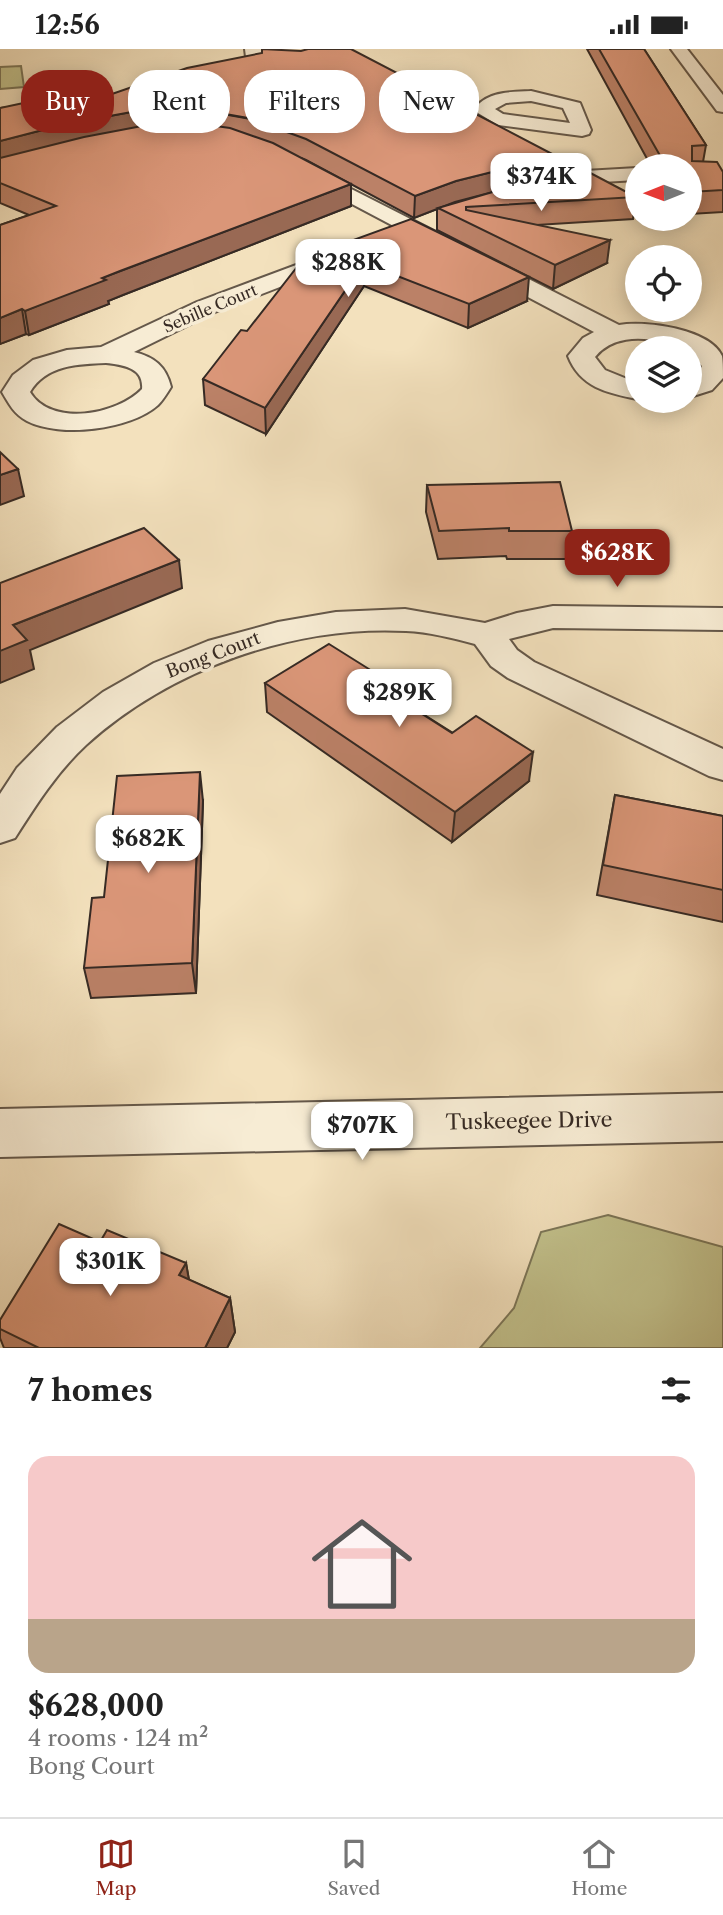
<!DOCTYPE html>
<html lang="en">
<head>
<meta charset="utf-8">
<style>
  body { margin:0; font-family:"Libre Caslon Text",serif; background:#f2f2f2; color:#222; height:100vh; display:flex; flex-direction:column; font-size:26px; white-space:nowrap }
  * { box-sizing:border-box; margin:0 }
  p { font-size:23px; color:#767676 }
  .icon { flex:none; width:38px; height:38px; fill:none; stroke:currentColor; stroke-width:2; stroke-linecap:round; stroke-linejoin:round }
  .map { position:relative; height:1299px; overflow:hidden }
  .panel { display:flex; flex-direction:column; background:#fff; flex:1 }
  .panel>* { flex:none }
  .hud { position:absolute; left:21px; top:21px; width:682px; height:63px; display:flex; gap:14px }
  .needle { width:46px; rotate:269deg }
  .tools { position:absolute; left:625px; top:105px; display:grid; gap:14px }
  .tools a { display:grid; place-items:center; width:77px; height:77px; border-radius:50%; background:#fff; box-shadow:0 4px 18px #0003; font-size:35px }
  .price { position:absolute; translate:-50% -60px; padding:0 16px; border-radius:14px; background:#fff; color:#222; font-size:23px; line-height:46px; filter:drop-shadow(0 2px 4px #0008) }
  .price::after { content:''; position:absolute; left:50%; top:42px; width:21px; height:16px; margin-left:-10px; background:inherit; clip-path:polygon(0 0,100% 0,50% 100%) }
  .price.current { background:#8f2418; color:#fff }
  ul { padding:0; list-style:none }
  li { display:grid; align-content:center; gap:14px; height:371px; padding:0 28px }
  li span { display:grid; place-items:center; height:217px; border-radius:21px; color:#555 }
  li>.icon { margin-inline-start:auto }
  span .icon { width:126px; height:126px; fill:#fffc; stroke-width:1 }
  li b { font-size:30px }
  h2 { display:flex; justify-content:space-between; align-items:center; height:84px; padding:0 28px; font-size:30px }
  .tag { padding:0 24px; border-radius:28px; background:#fff; box-shadow:0 4px 18px #0003; font-size:24px; line-height:63px }
  .tag.current { background:#8f2418; color:#fff }
  .status { display:flex; justify-content:space-between; align-items:center; height:49px; padding:0 35px; background:#fff; direction:ltr }
  .status svg { height:19px; fill:currentColor }
  .dock { display:flex; justify-content:space-around; align-items:center; height:98px; border-top:2px solid #e0e0e0; background:#fff; font-size:19px; color:#767676 }
  .dock a { display:grid; justify-items:center; gap:4px }
  .dock .current { color:#8f2418 }
  .map>svg:first-child { display:block }
</style>
</head>
<body>
<div class="status"><b>12:56</b><svg viewBox="0 0 49 12"><path d="M0 12V9h3v3zM5 12V6h3v6zM10 12V3h3v9zM15 12V0h3v12zM26 1h20v11H26zM47 4h2v5h-2z"/></svg></div>
<div class="map">
<svg width="723" height="1299" viewBox="0 0 723 1299">
  <rect width="100%" height="100%" fill="#f3e1bd"/>
  <filter id="stains"><feTurbulence type="fractalNoise" baseFrequency=".00286" numOctaves="4"/><feColorMatrix values="0 0 0 0 .2 0 0 0 0 .09 0 0 0 0 .02 0 0 0 .5 -.17"/></filter>
  <radialGradient id="worn" r=".72"><stop offset=".6" stop-color="#630" stop-opacity="0"/><stop offset="1" stop-color="#630" stop-opacity=".3"/></radialGradient>
  <g fill="#c2c18c" stroke="#7c7658" stroke-width="2">
    <path d="M 21,17 L 24,38 L 0,40 L 0,18 Z"/>
    <path d="M 608,1166 L 723,1198 L 723,1299 L 480,1299 L 514,1259 L 541,1183 Z"/>
  </g>
  <g fill="none" stroke-linecap="round" stroke-linejoin="round">
    <defs>
      <g id="minor">
        <path d="M 245,0 L 261,0 L 261,3 C 288,17 312,0 337,0 L 334,8 C 306,20 274,23 246,8 Z"/>
        <path d="M 671,0 L 687,0 L 723,46 L 723,63 L 717,62 Z"/>
        <path d="M 531,42 L 580,54 L 591,81 L 589,85 L 582,87 L 498,76 L 478,64 L 476,58 C 489,42 512,43 531,42 ZM 531,52 L 563,59 L 570,74 L 503,65 L 495,60 L 506,54 Z"/>
        <path d="M 306,117 L 619,276 C 645,271 710,280 722,307 C 723,313 723,323 723,329 L 712,341 L 690,348 L 690,331 L 699,324 L 702,317 L 690,305 L 690,299 C 679,299 672,295 662,293 C 639,287 611,288 595,308 L 605,321 L 637,334 L 637,350 C 607,344 580,338 568,307 L 583,289 L 594,283 L 299,127 L 296,123 L 299,119 Z"/>
        <path d="M 637,119 L 637,131 L 585,134 L 545,143 L 538,141 L 535,137 L 538,133 L 585,122 Z"/>
        <path d="M 339,200 L 347,202 L 351,207 L 347,212 L 215,263 L 134,303 C 154,308 166,317 171,338 C 167,344 163,351 158,356 C 130,381 60,389 27,372 C 14,365 9,355 2,343 L 13,326 L 33,311 L 67,301 L 101,298 L 197,253 ZM 106,314 C 124,316 144,319 142,340 C 117,366 51,378 30,343 C 46,316 78,315 106,314 Z"/>
        <path d="M 553,557 L 723,559 L 723,581 L 553,579 L 509,590 L 517,601 L 534,613 L 723,700 L 723,731 L 709,727 L 508,629 L 491,617 L 475,595 C 452,589 429,583 406,582 C 293,576 170,620 86,696 C 57,723 36,756 15,789 L 0,794 L 0,745 L 17,719 L 57,678 L 103,643 L 154,614 L 208,592 L 278,573 L 336,563 L 405,560 L 485,574 L 517,564 Z"/>
        <path d="M 723,1044 L 723,1092 L 0,1108 L 0,1060 Z"/>
      </g>
    </defs>
    <use href="#minor" stroke="#65584a" stroke-width="4"/>
    <use href="#minor" fill="#f7ecd4" fill-rule="evenodd"/>
  </g>
  <g fill="#bb8167" stroke="#362a24" stroke-width="2">
    <path d="M 587,0 L 644,0 L 706,96 L 703,113 L 723,123 L 723,163 L 690,165 L 690,117 L 651,117 Z"/>
    <path d="M 112,45 L 554,125 L 636,148 L 633,170 L 536,176 L 607,214 L 553,240 L 437,181 L 437,160 L 414,169 L 306,111 L 301,109 L 351,135 L 351,157 L 123,246 L 108,252 L 109,255 L 29,286 L 26,285 L 0,295 L 0,176 L 29,166 L 0,154 L 0,59 Z"/>
    <path d="M 411,170 L 527,252 L 468,279 L 364,237 L 266,385 L 205,356 L 203,330 L 247,282 Z"/>
    <path d="M 427,436 L 572,482 L 568,510 L 507,510 L 506,507 L 438,510 L 426,463 Z"/>
    <path d="M 265,634 L 380,638 L 529,732 L 452,793 L 267,663 Z"/>
    <path d="M 615,746 L 723,767 L 723,873 L 597,846 Z"/>
    <path d="M 203,752 L 196,944 L 91,949 L 84,919 L 104,848 Z"/>
    <path d="M 100,1193 L 186,1214 L 189,1231 L 230,1249 L 235,1283 L 227,1299 L 4,1299 L 0,1289 L 0,1271 Z"/>
  </g>
  <g fill="#996954" stroke="#362a24" stroke-width="2">
    <path d="M 186,58 L 187,77 L 0,113 L 0,92 L 66,75 L 137,62 Z"/>
    <path d="M 556,107 L 554,127 L 455,153 L 414,169 L 415,147 L 456,132 Z"/>
    <path d="M 351,135 L 351,157 L 123,246 L 108,252 L 109,255 L 29,286 L 25,262 L 102,229 Z"/>
    <path d="M 610,191 L 607,214 L 553,240 L 555,216 Z"/>
    <path d="M 364,214 L 364,237 L 266,385 L 265,359 Z"/>
    <path d="M 529,228 L 527,252 L 468,279 L 469,255 Z"/>
    <path d="M 22,260 L 26,285 L 0,295 L 0,269 Z"/>
    <path d="M 18,420 L 24,447 L 0,456 L 0,426 Z"/>
    <path d="M 179,511 L 182,539 L 30,601 L 34,620 L 0,634 L 0,602 L 13,576 Z"/>
    <path d="M 380,627 L 380,657 L 372,633 Z"/>
    <path d="M 533,703 L 529,732 L 452,793 L 455,763 Z"/>
    <path d="M 200,723 L 203,752 L 196,944 L 192,914 Z"/>
    <path d="M 186,1214 L 192,1249 L 179,1226 Z"/>
    <path d="M 230,1249 L 235,1283 L 227,1299 L 205,1299 Z"/>
  </g>
  <g fill="#da9678" stroke="#362a24" stroke-width="2">
    <path d="M 262,0 L 301,2 L 308,0 L 351,0 L 556,107 L 456,132 L 415,147 L 306,90 L 248,69 L 186,58 L 137,62 L 66,75 L 0,92 L 0,59 L 108,36 L 112,45 L 187,19 L 262,4 Z"/>
    <path d="M 599,0 L 644,0 L 706,96 L 692,97 L 692,112 L 717,113 L 723,123 L 723,141 L 690,143 L 690,117 L 666,117 Z"/>
    <path d="M 201,75 L 230,79 L 273,94 L 351,135 L 120,222 L 102,229 L 106,231 L 25,262 L 22,260 L 0,269 L 0,176 L 56,157 L 0,134 L 0,109 L 84,88 L 142,77 Z"/>
    <path d="M 579,118 L 636,148 L 466,158 L 466,161 L 610,191 L 555,216 L 438,159 Z"/>
    <path d="M 411,170 L 529,228 L 469,255 L 364,214 L 265,359 L 203,330 L 241,281 L 247,282 L 304,209 Z"/>
    <path d="M 0,403 L 18,420 L 0,426 Z"/>
    <path d="M 560,433 L 572,482 L 509,482 L 509,479 L 439,482 L 427,436 Z"/>
    <path d="M 144,479 L 179,511 L 13,576 L 27,591 L 0,602 L 0,534 Z"/>
    <path d="M 329,595 L 380,627 L 372,633 L 452,684 L 476,667 L 533,703 L 455,763 L 265,634 Z"/>
    <path d="M 200,723 L 192,914 L 84,919 L 92,849 L 104,848 L 117,727 Z"/>
    <path d="M 615,746 L 723,767 L 723,841 L 603,816 Z"/>
    <path d="M 59,1175 L 100,1193 L 107,1181 L 186,1214 L 179,1226 L 230,1249 L 205,1299 L 39,1299 L 0,1280 L 0,1271 Z"/>
  </g>
  <g text-anchor="middle" stroke-width="7" stroke-linejoin="round" paint-order="stroke">
    <g font-size="16" fill="#362a24" stroke="#f7ecd4">
      <text transform="translate(210 259) rotate(-23)" y="6">Sebille Court</text>
    </g>
    <g font-size="18" fill="#362a24" stroke="#f7ecd4">
      <text transform="translate(213 606) rotate(-21)" y="6">Bong Court</text>
    </g>
    <g font-size="21" fill="#362a24" stroke="#f7ecd4">
      <text transform="translate(529 1072) rotate(-1)" y="7">Tuskeegee Drive</text>
    </g>
  </g>
  <rect width="100%" height="100%" filter="url(#stains)"/>
  <rect width="100%" height="100%" fill="url(#worn)"/>
</svg>
<div class="tools">
<a><svg class="needle" viewBox="-14 -14 28 28"><path d="M0-13l5 13h-10z" fill="#e53935"/><path d="M0 13l5-13h-10z" fill="#767676"/></svg></a>
<a><svg class="icon" aria-label="locate" viewBox="0 0 24 24"><circle cx="12" cy="12" r="6"/><path d="M12 2v4M12 18v4M2 12h4M18 12h4"/></svg></a>
<a><svg class="icon" aria-label="layers" viewBox="0 0 24 24"><path d="M12 4l9 5-9 5-9-5zM3 14l9 5 9-5"/></svg></a>
</div>
<b class="price" style="left:541px;top:164px">$374K</b>
<b class="price" style="left:348px;top:250px">$288K</b>
<b class="price current" style="left:617px;top:540px">$628K</b>
<b class="price" style="left:399px;top:680px">$289K</b>
<b class="price" style="left:148px;top:826px">$682K</b>
<b class="price" style="left:362px;top:1113px">$707K</b>
<b class="price" style="left:110px;top:1249px">$301K</b>
<div class="hud">
<a class="tag current">Buy</a>
<a class="tag">Rent</a>
<a class="tag">Filters</a>
<a class="tag">New</a>
</div>
</div>
<section class="panel">
<h2>7 homes<svg class="icon" aria-label="filters" viewBox="0 0 24 24"><path d="M4 7h16M4 17h16"/><circle cx="9" cy="7" r="2"/><circle cx="15" cy="17" r="2"/></svg></h2>
<ul>
<li><span style="background:linear-gradient(#f6c9c9 75%,#b9a48a 0)"><svg class="icon" aria-label="home" viewBox="0 0 24 24"><path d="M3 11l9-7 9 7M6 9v11h12V9"/></svg></span><div><b>$628,000</b><p>4 rooms · 124 m²</p><p>Bong Court</p></div></li>
</ul>
</section>
<nav class="dock">
<a class="current"><svg class="icon" aria-label="map" viewBox="0 0 24 24"><path d="M3 6l6-2 6 2 6-2v14l-6 2-6-2-6 2zM9 4v14M15 6v14"/></svg>Map</a>
<a><svg class="icon" aria-label="saved" viewBox="0 0 24 24"><path d="M7 4h10v16l-5-4-5 4z"/></svg>Saved</a>
<a><svg class="icon" aria-label="home" viewBox="0 0 24 24"><path d="M3 11l9-7 9 7M6 9v11h12V9"/></svg>Home</a>
</nav>
</body>
</html>
